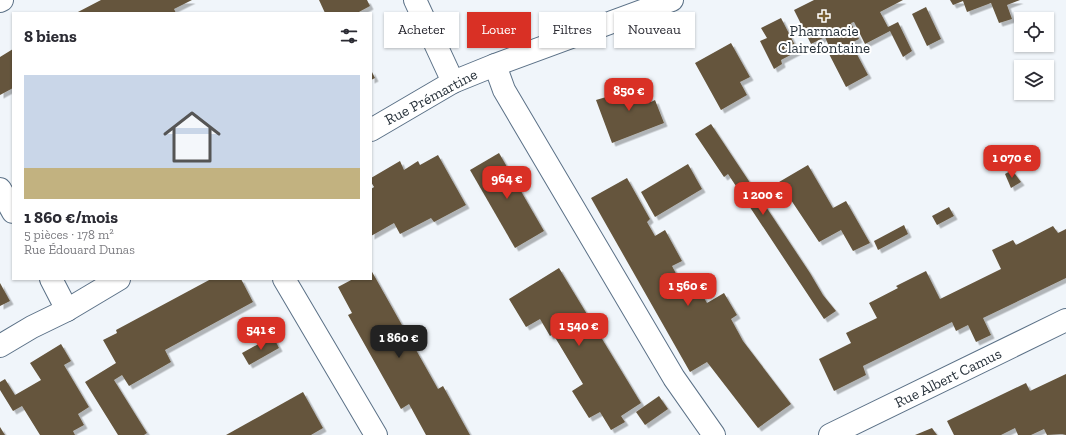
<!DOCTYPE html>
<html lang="fr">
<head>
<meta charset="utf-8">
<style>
  body { margin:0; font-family:"Zilla Slab",serif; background:#f2f2f3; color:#2b2b33; height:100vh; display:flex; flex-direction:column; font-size:15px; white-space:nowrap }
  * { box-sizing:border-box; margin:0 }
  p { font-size:13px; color:#7c7c81 }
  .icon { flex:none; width:22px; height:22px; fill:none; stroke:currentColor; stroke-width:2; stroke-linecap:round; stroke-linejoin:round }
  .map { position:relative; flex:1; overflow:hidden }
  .sheet { position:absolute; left:12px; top:12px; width:360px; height:268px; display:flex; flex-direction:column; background:#fff; border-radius:0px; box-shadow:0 1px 3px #0004 }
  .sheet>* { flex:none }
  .top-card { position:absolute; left:384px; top:12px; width:380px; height:36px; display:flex; gap:8px }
  .tools { position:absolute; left:1014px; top:12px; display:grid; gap:8px }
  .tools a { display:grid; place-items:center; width:40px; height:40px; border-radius:0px; background:#fff; box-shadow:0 1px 3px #0004; font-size:20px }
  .price { position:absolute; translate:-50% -34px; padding:0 9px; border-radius:8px; background:#d93025; color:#fff; font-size:13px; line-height:26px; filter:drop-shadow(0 1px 2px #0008) }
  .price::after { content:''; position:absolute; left:50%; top:24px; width:12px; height:9px; margin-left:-6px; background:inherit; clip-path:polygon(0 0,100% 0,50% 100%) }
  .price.on { background:#222; color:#fff }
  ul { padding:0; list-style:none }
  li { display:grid; align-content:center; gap:8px; height:212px; padding:0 12px }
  li span { display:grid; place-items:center; height:124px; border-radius:0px; color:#555 }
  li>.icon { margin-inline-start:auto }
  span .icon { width:72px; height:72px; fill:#fffc; stroke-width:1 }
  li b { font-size:17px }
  h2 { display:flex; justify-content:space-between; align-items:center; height:48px; padding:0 12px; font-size:17px }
  .tag { padding:0 14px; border-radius:0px; background:#fff; box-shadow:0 1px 3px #0004; font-size:14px; line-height:36px }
  .tag.on { background:#d93025; color:#fff }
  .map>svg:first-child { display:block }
</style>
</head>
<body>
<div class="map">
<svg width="1066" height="435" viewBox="0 0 1066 435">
  <defs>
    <filter id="shadow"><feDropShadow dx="3.5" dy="3.5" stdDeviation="0" flood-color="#0004"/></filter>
  </defs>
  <rect width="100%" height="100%" fill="#f0f5fa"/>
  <g fill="#65553c" filter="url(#shadow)">
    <path d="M 101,0 L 192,0 L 174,9 L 176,13 L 76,13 Z"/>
    <path d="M 319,0 L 367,0 L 370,6 L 357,13 L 325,13 Z"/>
    <path d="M 814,0 L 903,0 L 880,12 L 888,27 L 898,22 L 912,51 L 903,57 L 890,31 L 865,44 L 854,22 L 851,23 L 859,39 L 851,43 L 868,75 L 846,87 L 828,52 L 831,51 L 825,37 L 811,44 L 794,10 Z"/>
    <path d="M 950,0 L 1020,0 L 1007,5 L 1012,19 L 999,23 L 991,3 L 967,12 L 963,1 L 953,5 Z"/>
    <path d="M 926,7 L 941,39 L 927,46 L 912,14 Z"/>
    <path d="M 781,18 L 798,51 L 781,60 L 782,64 L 774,69 L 760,41 L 767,38 L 761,28 Z"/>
    <path d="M 731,43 L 750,77 L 740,82 L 747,95 L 721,110 L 695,63 Z"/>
    <path d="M 13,49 L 13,88 L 0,95 L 0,57 Z"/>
    <path d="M 371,70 L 375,78 L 371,80 Z"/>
    <path d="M 622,83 L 626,84 L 627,89 L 644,83 L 651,102 L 655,100 L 664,123 L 612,143 L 596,100 L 613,95 L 611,90 L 612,86 Z"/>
    <path d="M 711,124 L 810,273 L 823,295 L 836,311 L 824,319 L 728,174 L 724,177 L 695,134 Z"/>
    <path d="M 499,153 L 544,231 L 515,248 L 470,170 Z"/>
    <path d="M 438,155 L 466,205 L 434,222 L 431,218 L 400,234 L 394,223 L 371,236 L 371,189 L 374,187 L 371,182 L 371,178 L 400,161 L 404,170 L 418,161 L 420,165 Z"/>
    <path d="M 688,164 L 702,189 L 655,217 L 641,192 Z"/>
    <path d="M 808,165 L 833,208 L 846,201 L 870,243 L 853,251 L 841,230 L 819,242 L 779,182 Z"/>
    <path d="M 1012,170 L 1021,182 L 1011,188 L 1005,174 Z"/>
    <path d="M 627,178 L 650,219 L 647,222 L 655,236 L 665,230 L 682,261 L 672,266 L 680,281 L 691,276 L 707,303 L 724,293 L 737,315 L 731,319 L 743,341 L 791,404 L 758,428 L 707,362 L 690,372 L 591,198 Z"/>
    <path d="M 949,207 L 954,216 L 937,225 L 932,216 Z"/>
    <path d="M 904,225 L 908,234 L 878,250 L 874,241 Z"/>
    <path d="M 1053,226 L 1058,233 L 1066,229 L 1066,278 L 983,318 L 991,335 L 976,342 L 968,325 L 956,331 L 952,322 L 863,366 L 866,375 L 834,391 L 819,359 L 851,343 L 846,333 L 877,318 L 869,303 L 898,288 L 896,286 L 926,271 L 940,299 L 1001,269 L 992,250 L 1013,240 L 1016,245 Z"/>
    <path d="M 559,268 L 641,403 L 621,416 L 625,422 L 611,430 L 600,412 L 589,418 L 572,391 L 583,384 L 553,334 L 550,336 L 540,319 L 526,327 L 509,299 Z"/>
    <path d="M 371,270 L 438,389 L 443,386 L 470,435 L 426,435 L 409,404 L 401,409 L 348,315 L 352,313 L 338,287 L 353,279 L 371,279 Z"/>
    <path d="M 211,279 L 241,279 L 253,302 L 165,350 L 171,362 L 129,386 L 122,375 L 114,380 L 147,433 L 144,435 L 118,435 L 85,382 L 116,363 L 103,340 L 117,333 L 116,330 Z"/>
    <path d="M 0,283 L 10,301 L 0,306 Z"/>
    <path d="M 273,336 L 279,348 L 249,365 L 242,353 Z"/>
    <path d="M 61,344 L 71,361 L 64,365 L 89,407 L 78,414 L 84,425 L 73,431 L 75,435 L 40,435 L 22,406 L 13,411 L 0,390 L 0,382 L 5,379 L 15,395 L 41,380 L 30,363 Z"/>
    <path d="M 1066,374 L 1066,435 L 1062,434 L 1047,435 L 1044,429 L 1031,435 L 1018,435 L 1015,428 L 1001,435 L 954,435 L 947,421 L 1026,383 L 1030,391 Z"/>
    <path d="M 303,392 L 323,428 L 311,435 L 226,435 Z"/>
    <path d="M 659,396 L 668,409 L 645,425 L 636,412 Z"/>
    <path d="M 0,427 L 5,435 L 0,435 Z"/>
    <path d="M 932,428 L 937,435 L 915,435 Z"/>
  </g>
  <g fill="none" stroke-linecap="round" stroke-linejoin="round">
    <defs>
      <g id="minor">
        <path d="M 415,0 L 453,82"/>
        <path d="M 0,1 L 2,0"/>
        <path d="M 495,65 L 504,90 L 674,378 L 714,435"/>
        <path d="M 0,189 L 13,212"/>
        <path d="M 51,279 L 67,310"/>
        <path d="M 284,279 L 376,435"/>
        <path d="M 830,435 L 1066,320"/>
      </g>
      <g id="tertiary">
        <path d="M 371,130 L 453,82 L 495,65 L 672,0"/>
        <path d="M 0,346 L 32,327 L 67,310 L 119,279"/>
      </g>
    </defs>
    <use href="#minor" stroke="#5b7187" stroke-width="24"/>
    <use href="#tertiary" stroke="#5b7187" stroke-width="24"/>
    <use href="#minor" stroke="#fff" stroke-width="22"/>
    <use href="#tertiary" stroke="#fff" stroke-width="22"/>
  </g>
  <path fill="#7a5f31" stroke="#fff" stroke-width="1.5" d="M822 10h4v4h4v4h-4v4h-4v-4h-4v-4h4z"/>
  <g text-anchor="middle" stroke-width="4" stroke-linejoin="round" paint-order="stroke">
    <g font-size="15" fill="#27313a" stroke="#fff">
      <text x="824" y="36">Pharmacie<tspan x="824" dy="17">Clairefontaine</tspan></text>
    </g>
    <g font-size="15" fill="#27313a" stroke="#fff">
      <text transform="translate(431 97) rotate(-28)" y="5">Rue Prémartine</text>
      <text transform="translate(948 378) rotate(-26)" y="5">Rue Albert Camus</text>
    </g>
  </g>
</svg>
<div class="tools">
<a><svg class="icon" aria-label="locate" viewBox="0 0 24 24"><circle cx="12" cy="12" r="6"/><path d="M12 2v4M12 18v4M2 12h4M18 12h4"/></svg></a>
<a><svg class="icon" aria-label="layers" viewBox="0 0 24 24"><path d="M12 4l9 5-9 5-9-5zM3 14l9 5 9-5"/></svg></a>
</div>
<b class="price" style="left:629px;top:112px">850 €</b>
<b class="price" style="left:1012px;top:179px">1 070 €</b>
<b class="price" style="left:507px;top:200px">964 €</b>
<b class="price" style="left:763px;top:216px">1 200 €</b>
<b class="price" style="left:688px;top:307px">1 560 €</b>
<b class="price" style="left:579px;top:347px">1 540 €</b>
<b class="price" style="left:261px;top:351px">541 €</b>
<b class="price on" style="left:399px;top:359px">1 860 €</b>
<div class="top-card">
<a class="tag">Acheter</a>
<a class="tag on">Louer</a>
<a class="tag">Filtres</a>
<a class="tag">Nouveau</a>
</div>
<section class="sheet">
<h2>8 biens<svg class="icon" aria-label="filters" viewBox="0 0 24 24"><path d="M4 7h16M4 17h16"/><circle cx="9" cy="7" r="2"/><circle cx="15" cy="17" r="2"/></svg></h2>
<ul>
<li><span style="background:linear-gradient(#c9d6e8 75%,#c2b280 0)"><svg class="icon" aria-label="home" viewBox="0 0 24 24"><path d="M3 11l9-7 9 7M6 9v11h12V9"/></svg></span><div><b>1 860 €/mois</b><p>5 pièces · 178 m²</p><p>Rue Édouard Dunas</p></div></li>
</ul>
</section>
</div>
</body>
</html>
